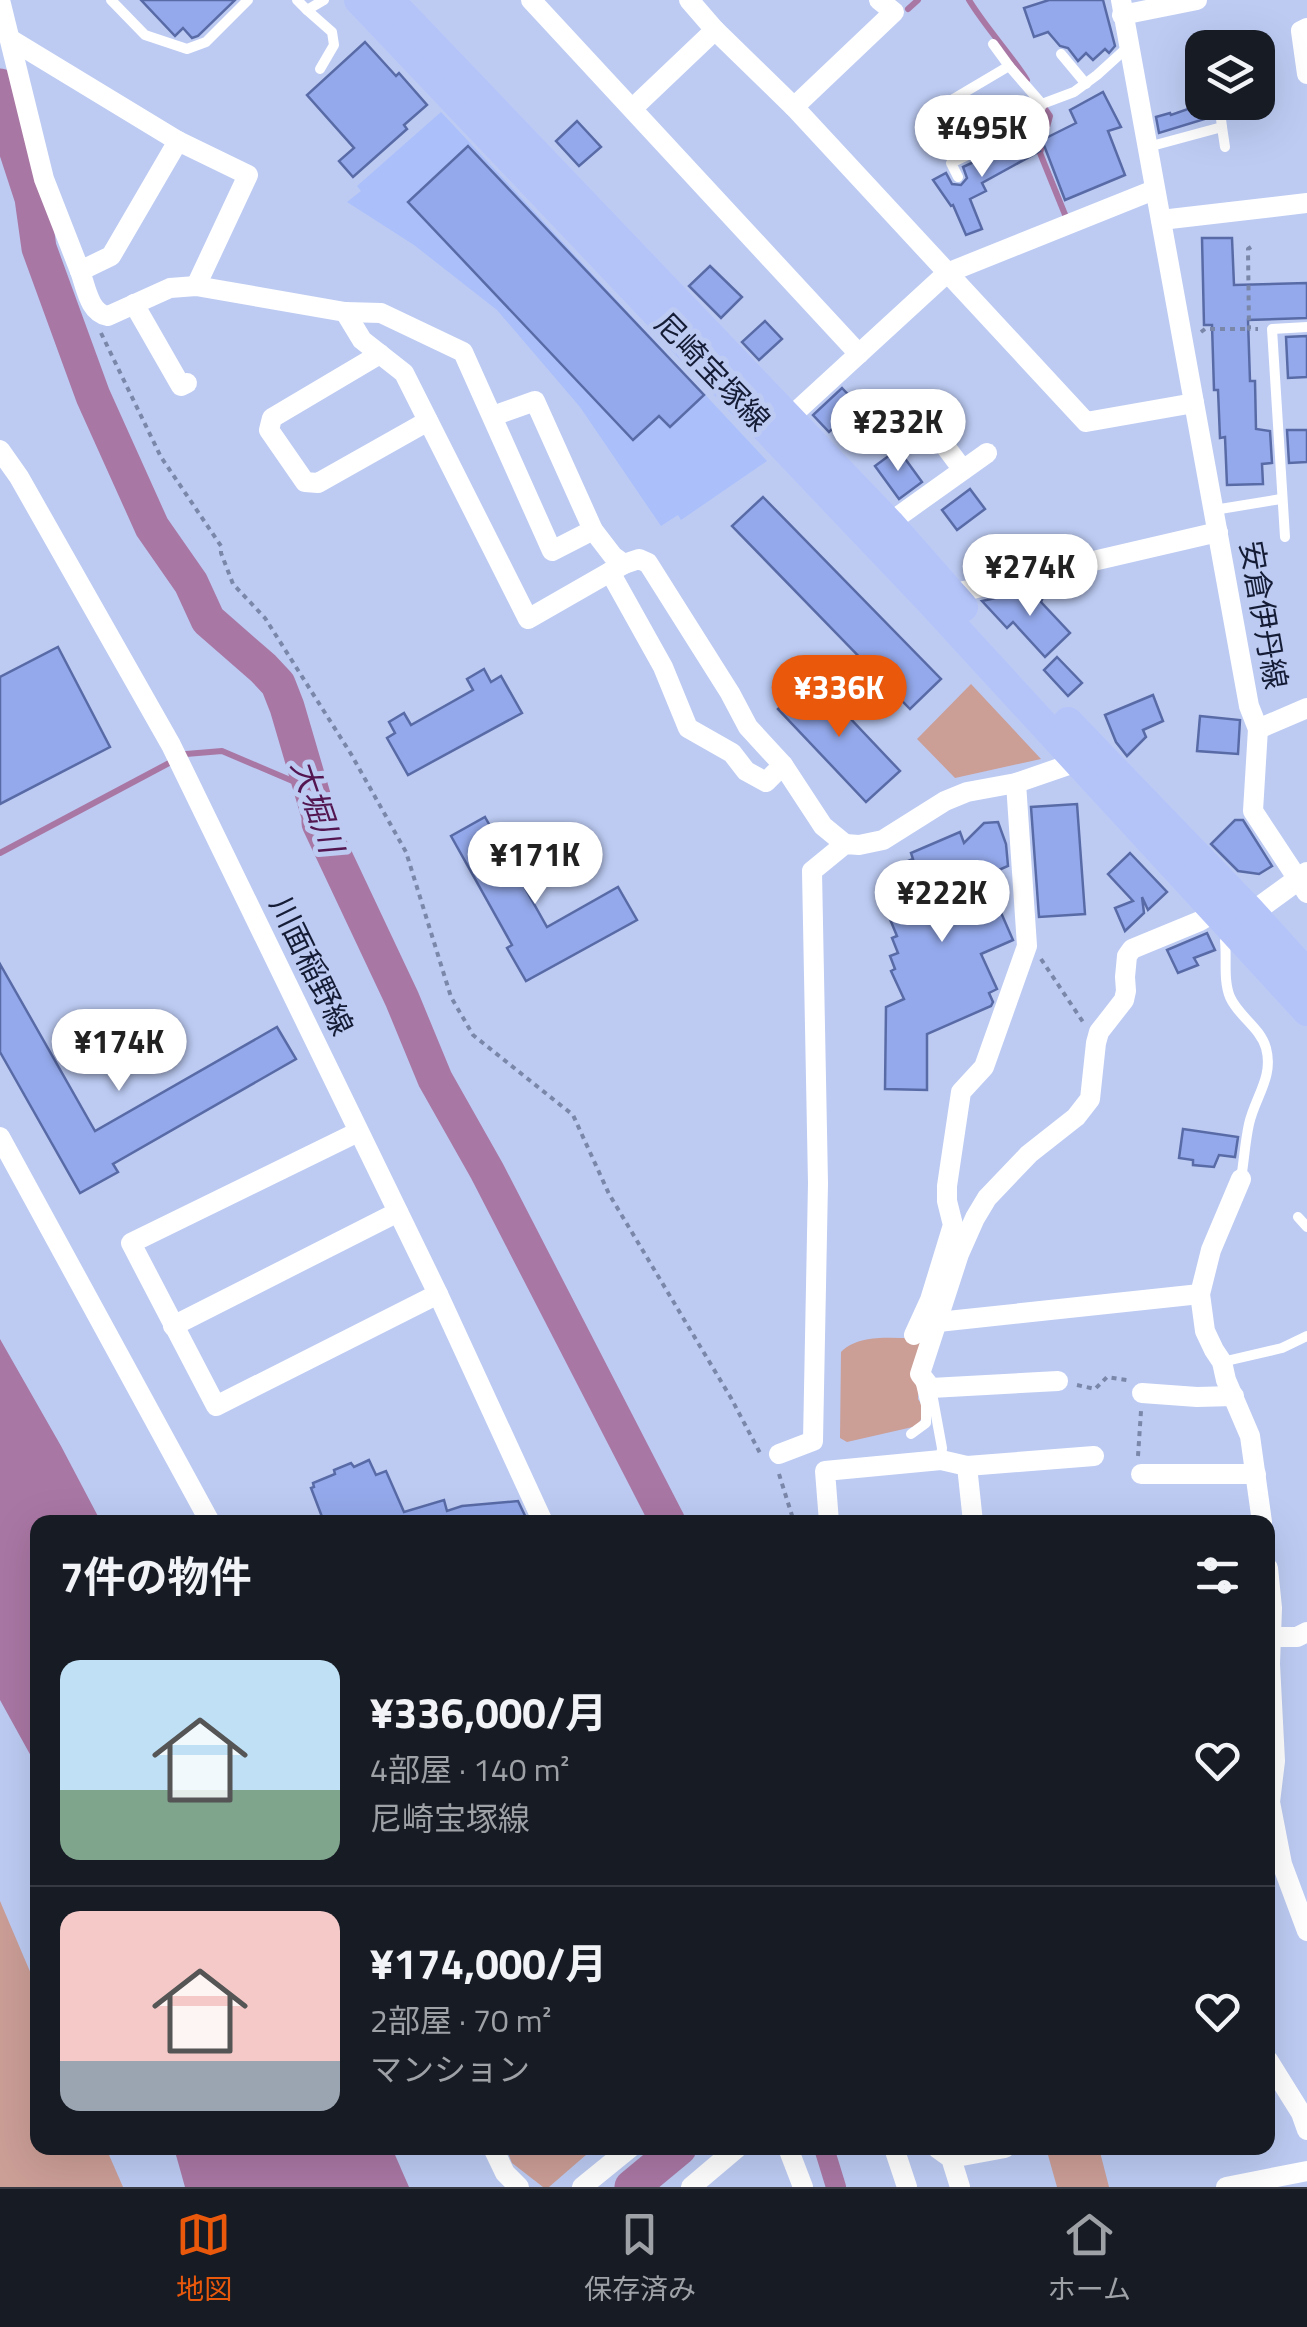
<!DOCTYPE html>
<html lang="ja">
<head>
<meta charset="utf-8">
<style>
  body { margin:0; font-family:"Titillium Web","Noto Sans JP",sans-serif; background:#242831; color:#f1f3f6; height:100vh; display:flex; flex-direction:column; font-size:38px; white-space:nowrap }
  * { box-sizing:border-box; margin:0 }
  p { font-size:32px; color:#9ea1a6 }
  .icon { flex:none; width:55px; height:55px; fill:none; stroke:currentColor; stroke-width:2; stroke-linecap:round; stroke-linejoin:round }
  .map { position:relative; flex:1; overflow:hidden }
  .details { position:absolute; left:30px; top:1515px; width:1245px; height:640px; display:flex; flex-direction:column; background:#171b24; border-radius:20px; box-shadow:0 10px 40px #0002 }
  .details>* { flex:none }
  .buttons { position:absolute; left:1185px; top:30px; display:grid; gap:20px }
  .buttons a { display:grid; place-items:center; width:90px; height:90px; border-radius:20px; background:#171b24; box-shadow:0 10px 40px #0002; font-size:50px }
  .price { position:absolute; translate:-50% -85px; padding:0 22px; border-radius:35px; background:#fff; color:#222; font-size:32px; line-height:65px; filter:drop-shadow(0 2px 5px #0008) }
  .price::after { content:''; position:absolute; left:50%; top:60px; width:30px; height:22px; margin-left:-15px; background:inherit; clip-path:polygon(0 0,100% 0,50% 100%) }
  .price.on { background:#ea580c; color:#fff }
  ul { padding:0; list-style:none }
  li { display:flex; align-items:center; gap:30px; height:250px; padding:0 30px }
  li+li { border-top:2px solid #363941 }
  li span { display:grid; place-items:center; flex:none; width:280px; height:200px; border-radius:20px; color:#555 }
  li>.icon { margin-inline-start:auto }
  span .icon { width:120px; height:120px; fill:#fffc; stroke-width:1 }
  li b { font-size:42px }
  h2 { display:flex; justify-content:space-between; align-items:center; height:120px; padding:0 30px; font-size:42px }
  .dock { display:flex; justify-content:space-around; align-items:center; height:140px; border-top:2px solid #363941; background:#171b24; font-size:28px; color:#9ea1a6 }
  .dock a { display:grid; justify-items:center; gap:5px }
  .dock .on { color:#ea580c }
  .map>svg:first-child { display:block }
</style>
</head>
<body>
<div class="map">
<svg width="1307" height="2187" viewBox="0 0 1307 2187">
  <rect width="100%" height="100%" fill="#bdcbf3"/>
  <path fill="#abbffa" d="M 441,112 L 767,461 L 681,520 L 678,515 L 661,526 L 580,407 L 497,310 L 414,245 L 347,202 L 361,191 L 357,186 Z"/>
  <g fill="#cb9e96">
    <path d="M 971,684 L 1041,759 L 955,778 L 917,739 Z"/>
    <path d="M 918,1338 L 922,1342 L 918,1399 C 925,1409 924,1416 917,1426 L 847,1442 L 840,1438 L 841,1352 C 860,1333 893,1339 918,1338 Z"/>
    <path d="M 0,1901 L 37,1988 L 38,2148 L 106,2148 L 123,2187 L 0,2187 Z"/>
    <path d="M 506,2148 L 594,2148 L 549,2187 L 543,2187 L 512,2163 Z"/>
    <path d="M 1046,2148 L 1099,2148 L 1109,2187 L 1057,2187 Z"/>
  </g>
  <g fill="#a977a4">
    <path d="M 0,1339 L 61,1446 L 101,1522 L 38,1522 L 37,1767 L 0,1700 Z"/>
    <path d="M 174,2148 L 392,2148 L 409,2187 L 185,2187 Z"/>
  </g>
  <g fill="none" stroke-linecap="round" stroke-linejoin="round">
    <g stroke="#a977a4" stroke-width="6">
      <path d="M 969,0 C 986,28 1009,52 1027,80"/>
      <path d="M 908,9 L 918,0"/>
      <path d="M 1041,103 L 1050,116 L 1040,153 L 1066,217"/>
      <path d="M 0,853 L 186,754 L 222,751 L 309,788"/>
    </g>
    <path stroke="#a977a4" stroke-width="20" d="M 824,2148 L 836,2187"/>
    <g stroke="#a977a4" stroke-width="35">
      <path d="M 0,86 L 13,140 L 32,198 L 39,248 L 93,396 L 152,527 L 191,583 L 208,620 L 263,668 L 278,684 L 287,707 L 319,816 L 319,823 L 402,999 L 435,1079 L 487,1171 L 668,1522"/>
      <path d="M 632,2187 L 679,2148"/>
    </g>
  </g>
  <g fill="#94a9eb" stroke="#596ba7" stroke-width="2.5">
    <path d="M 141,0 L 235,0 L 198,36 L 192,38 L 183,28 L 175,36 Z"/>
    <path d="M 1049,0 L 1103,0 L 1115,46 L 1109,53 L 1105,49 L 1093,60 L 1086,53 L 1078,61 L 1068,48 L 1060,46 L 1048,32 L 1034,37 L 1024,8 Z"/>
    <path d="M 365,42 L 396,76 L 399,73 L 427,105 L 404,125 L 407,129 L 353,177 L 339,161 L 354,148 L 307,95 Z"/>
    <path d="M 1103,92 L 1121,127 L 1108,131 L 1125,175 L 1065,200 L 1042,140 L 1076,123 L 1070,110 Z"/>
    <path d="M 1202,104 L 1208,118 L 1159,133 L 1156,117 L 1170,113 L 1171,115 Z"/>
    <path d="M 577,121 L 601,147 L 579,166 L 556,141 Z"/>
    <path d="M 1031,135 L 1040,151 L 982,183 L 986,191 L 970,199 L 982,229 L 966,235 L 953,205 L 951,206 L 933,180 L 946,173 L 952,184 L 961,185 L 967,178 L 963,167 Z"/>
    <path d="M 468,146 L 704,395 L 670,427 L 659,416 L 633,440 L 408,202 Z"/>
    <path d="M 1202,238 L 1232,238 L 1234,285 L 1307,283 L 1307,318 L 1248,320 L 1250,381 L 1255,381 L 1256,429 L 1270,431 L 1272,463 L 1262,464 L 1263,484 L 1227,485 L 1225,437 L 1220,438 L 1218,390 L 1214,390 L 1212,325 L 1204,325 Z"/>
    <path d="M 710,266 L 742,297 L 721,318 L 689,286 Z"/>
    <path d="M 765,321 L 782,339 L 759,360 L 742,342 Z"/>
    <path d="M 1307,336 L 1307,377 L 1288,378 L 1286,337 Z"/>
    <path d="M 842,388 L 858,405 L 829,432 L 813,415 Z"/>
    <path d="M 1287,430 L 1307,430 L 1307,462 L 1289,463 Z"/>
    <path d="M 898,449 L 922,482 L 899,499 L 875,466 Z"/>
    <path d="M 970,489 L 985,509 L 957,530 L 942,510 Z"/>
    <path d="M 763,497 L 941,679 L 910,709 L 732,526 Z"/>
    <path d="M 1035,589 L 1043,597 L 1041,602 L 1070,633 L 1045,657 L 1013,622 L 1007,628 L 982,601 Z"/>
    <path d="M 58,647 L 110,747 L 0,804 L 0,677 Z"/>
    <path d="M 1057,657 L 1082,683 L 1068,696 L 1044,670 Z"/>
    <path d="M 484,669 L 491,682 L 501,676 L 522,713 L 408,775 L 387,738 L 395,733 L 389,722 L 404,713 L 411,725 L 473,690 L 467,679 Z"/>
    <path d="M 812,678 L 900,771 L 866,802 L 778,709 Z"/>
    <path d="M 1153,695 L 1163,721 L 1143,730 L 1146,737 L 1127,756 L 1116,742 L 1105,715 Z"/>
    <path d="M 1200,716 L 1240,720 L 1238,754 L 1197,751 Z"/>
    <path d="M 1077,804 L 1085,914 L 1039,917 L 1031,807 Z"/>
    <path d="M 485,817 L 547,927 L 618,887 L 637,920 L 526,981 L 507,948 L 512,945 L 451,836 Z"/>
    <path d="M 1235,820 L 1243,820 L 1272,866 L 1259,874 L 1238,871 L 1211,844 Z"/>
    <path d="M 998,822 L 1006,844 L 1008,866 L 985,876 L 1013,940 L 981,954 L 997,989 L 989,993 L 993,1002 L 991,1006 L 927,1034 L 927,1090 L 885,1089 L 886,1007 L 904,999 L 891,971 L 895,969 L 890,956 L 898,953 L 892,938 L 897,936 L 887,912 L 894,908 L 893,867 L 913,859 L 911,853 L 960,832 L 964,843 L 984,823 Z"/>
    <path d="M 1130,853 L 1167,892 L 1148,910 L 1142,897 L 1144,913 L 1125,931 L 1115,908 L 1133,901 L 1108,874 Z"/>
    <path d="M 1207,933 L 1215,950 L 1194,958 L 1198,965 L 1178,973 L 1167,950 Z"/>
    <path d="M 0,964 L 95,1131 L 277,1027 L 296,1059 L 113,1164 L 118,1172 L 80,1193 L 0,1052 Z"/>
    <path d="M 1183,1129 L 1238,1137 L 1235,1157 L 1219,1155 L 1214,1167 L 1193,1165 L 1193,1160 L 1179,1158 Z"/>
    <path d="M 369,1460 L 376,1475 L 386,1471 L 404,1512 L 444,1500 L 447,1511 L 462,1506 L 518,1501 L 528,1522 L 324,1522 L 311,1488 L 314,1487 L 313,1483 L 335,1474 L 334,1470 L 351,1463 L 354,1467 Z"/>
  </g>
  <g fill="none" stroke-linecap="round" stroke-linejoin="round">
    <g stroke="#7b87a9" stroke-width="4" stroke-dasharray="5 5" stroke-linecap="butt">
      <path d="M 1251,247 L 1248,249 L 1249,329 L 1258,329"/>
      <path d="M 1201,332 L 1205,329 L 1249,329"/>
      <path d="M 101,333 L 161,457 L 221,546 L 221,553 L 233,584 L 265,618 L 351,754 L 406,852 L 451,997 L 473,1035 L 573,1115 L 609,1194 L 731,1398 L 760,1453"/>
      <path d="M 1041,959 L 1083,1022"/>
      <path d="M 1077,1385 L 1095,1389 L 1107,1377 L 1127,1380"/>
      <path d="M 1138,1456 L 1141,1411"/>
      <path d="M 779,1474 L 794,1522"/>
    </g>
    <g stroke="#fff" stroke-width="10">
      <path d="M 111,0 L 145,35 L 187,49 L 206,42 L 248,0"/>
      <path d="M 297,0 L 307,10 L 324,0"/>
      <path d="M 307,10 L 332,32 L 334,45 L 320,69"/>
      <path d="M 993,44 L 1009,66"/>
      <path d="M 1061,54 L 1086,84"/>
      <path d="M 933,111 L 1009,66 L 1042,104"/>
      <path d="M 1222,127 L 1225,147"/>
      <path d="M 1148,147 L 1222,127 L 1219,103"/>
      <path d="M 958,177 L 951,163 L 1035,123 L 1042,104 L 1074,92 L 1097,75 L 1129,46"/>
      <path d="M 1214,510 L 1281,499"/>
      <path d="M 1285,537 L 1272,329 L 1307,327"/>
      <path d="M 1229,934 L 1225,941 C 1227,959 1223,980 1230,997 C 1238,1016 1260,1027 1266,1048 C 1274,1077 1255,1097 1249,1124 C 1245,1142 1244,1161 1241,1179"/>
      <path d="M 1298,1217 L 1307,1227"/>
      <path d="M 1222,1362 L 1282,1348 L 1307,1336"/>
      <path d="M 911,1434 L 926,1423 L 926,1405 L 921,1384 L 931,1388 L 942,1448 L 941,1459"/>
    </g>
    <g stroke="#fff" stroke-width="20">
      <path d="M 0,0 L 44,179 L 80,271 L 111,256 L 178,141"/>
      <path d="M 531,0 L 859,354"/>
      <path d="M 689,0 L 715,30 L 794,107 L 1086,422 L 1194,403"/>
      <path d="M 1121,0 L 1249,706 L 1258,729 L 1253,811 L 1307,893"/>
      <path d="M 1122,15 L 1197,0"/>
      <path d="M 1307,28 L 1301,31 L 1307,74"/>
      <path d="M 10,39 L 178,141 L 248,175 L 196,286"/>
      <path d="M 794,107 L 894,12 L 879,0"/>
      <path d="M 633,108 L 715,30"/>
      <path d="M 1161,220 L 1307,203"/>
      <path d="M 80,271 C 86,287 89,313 108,316 L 170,288 L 196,286 L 345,312 L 362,340 L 404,373 L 528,619 L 624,564 L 639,559 L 648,563 L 730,693 L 748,727 L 783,765"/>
      <path d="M 134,304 L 181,386 L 187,383"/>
      <path d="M 345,312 L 381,313 L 463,352 L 552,551 L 593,530 L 613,556 L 624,564"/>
      <path d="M 380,354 L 272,418 L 269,430 L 305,482 L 318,483 L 428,421"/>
      <path d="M 910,399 L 963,470"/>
      <path d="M 493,416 L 535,401 L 593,530"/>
      <path d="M 789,418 L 947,273 L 1154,190"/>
      <path d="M 0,450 L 19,477 L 171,745 L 438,1294 L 543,1522"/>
      <path d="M 889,523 L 987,453"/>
      <path d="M 610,572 L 663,667 L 688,728 L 732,753 L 746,771 L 766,782 L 783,765 L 823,826 L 845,844"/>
      <path d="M 951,594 L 1218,532"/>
      <path d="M 1258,729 L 1307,708"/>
      <path d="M 358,1132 L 131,1243 L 216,1406 L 438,1294"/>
      <path d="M 0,1137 L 210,1522"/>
      <path d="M 1241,1179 L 1211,1250 L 1200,1294 L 1205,1331 L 1214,1350 L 1222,1362 L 1226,1380 L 1250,1436 L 1262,1522"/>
      <path d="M 938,1322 L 1200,1294"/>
      <path d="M 173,1326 L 398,1212"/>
      <path d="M 914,1335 L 930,1300 L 953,1225 L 947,1201 L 947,1186 L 961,1092 L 984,1067 L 1027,946 L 1016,783"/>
      <path d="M 1058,1381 L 931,1388 L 920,1374 L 959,1254 L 975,1218 L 987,1198 L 1029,1154 L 1076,1117 L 1090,1099 L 1096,1043 L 1099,1032 L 1124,1000 L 1126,991 L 1125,977 L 1127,956 L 1132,949 L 1200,921 L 1215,912"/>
      <path d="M 1142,1393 L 1197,1397 L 1234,1396"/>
      <path d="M 779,1454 L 813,1441 L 818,1183 L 812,871 L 845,844 L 859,845 L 883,840 L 945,801 L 967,792 L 1016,783 L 1077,762 L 1083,756"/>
      <path d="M 967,1466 L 1094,1456"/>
      <path d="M 1141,1474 L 1256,1474"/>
      <path d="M 829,1522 L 825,1471 L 941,1460 L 967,1466 L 973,1522"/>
      <path d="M 1268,1568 L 1272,1608 L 1270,1664 L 1275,1761 L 1270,1802 L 1282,1864 L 1307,1931"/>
      <path d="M 1273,1637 L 1297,1637 L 1307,1632"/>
      <path d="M 1268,2060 L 1301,2113 L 1307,2130"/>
      <path d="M 493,2148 L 505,2173 L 519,2187"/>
      <path d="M 788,2148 L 803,2187"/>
      <path d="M 894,2148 L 907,2187"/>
      <path d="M 937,2148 L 951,2158 L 960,2187"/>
      <path d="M 951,2158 L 1005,2148"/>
      <path d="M 582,2187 L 630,2148"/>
      <path d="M 691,2187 L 737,2148"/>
      <path d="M 1226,2187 L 1307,2171"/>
    </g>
    <path stroke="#fff" stroke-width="22" d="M 1241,921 L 1307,873"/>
    <g stroke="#b4c4f9" stroke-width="30">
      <path d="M 359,0 L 929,600 L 1307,1011"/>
      <path d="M 389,0 L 889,523 L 963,607"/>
      <path d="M 1068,722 L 1251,912 L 1307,974"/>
    </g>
  </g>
  <g text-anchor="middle" stroke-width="10" stroke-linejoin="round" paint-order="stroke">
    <g font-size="30" fill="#151c35" stroke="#bdcbf3">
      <text transform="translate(712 372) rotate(46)" y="10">尼崎宝塚線</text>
      <text transform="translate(1263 615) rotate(80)" y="10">安倉伊丹線</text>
      <text transform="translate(311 966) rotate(64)" y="10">川面稲野線</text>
    </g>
    <g font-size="32" font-style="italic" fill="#531650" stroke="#bdcbf3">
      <text transform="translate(317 806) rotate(71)" y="11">大堀川</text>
    </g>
  </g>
</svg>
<div class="buttons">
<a><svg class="icon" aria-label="layers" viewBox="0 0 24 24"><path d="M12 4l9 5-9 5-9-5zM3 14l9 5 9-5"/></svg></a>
</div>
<b class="price" style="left:982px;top:180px">¥495K</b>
<b class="price" style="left:898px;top:474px">¥232K</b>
<b class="price" style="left:1030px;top:619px">¥274K</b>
<b class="price on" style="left:839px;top:740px">¥336K</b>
<b class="price" style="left:535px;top:907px">¥171K</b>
<b class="price" style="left:942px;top:945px">¥222K</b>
<b class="price" style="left:119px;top:1094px">¥174K</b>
<section class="details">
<h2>7件の物件<svg class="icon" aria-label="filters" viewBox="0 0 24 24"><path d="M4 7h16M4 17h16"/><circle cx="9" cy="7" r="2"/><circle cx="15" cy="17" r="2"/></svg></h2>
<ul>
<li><span style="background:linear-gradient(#bfe0f5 65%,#7fa58c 0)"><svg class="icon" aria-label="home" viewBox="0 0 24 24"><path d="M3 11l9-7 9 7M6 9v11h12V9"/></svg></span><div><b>¥336,000/月</b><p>4部屋 · 140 m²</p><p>尼崎宝塚線</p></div><svg class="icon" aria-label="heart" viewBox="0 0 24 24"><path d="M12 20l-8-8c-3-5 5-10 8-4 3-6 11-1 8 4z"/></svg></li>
<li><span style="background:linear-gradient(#f6c9c9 75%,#9aa5b1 0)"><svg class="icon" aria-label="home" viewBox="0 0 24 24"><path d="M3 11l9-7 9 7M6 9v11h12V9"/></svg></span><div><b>¥174,000/月</b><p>2部屋 · 70 m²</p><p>マンション</p></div><svg class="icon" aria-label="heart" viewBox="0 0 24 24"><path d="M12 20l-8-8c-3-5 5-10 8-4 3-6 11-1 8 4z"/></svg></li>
</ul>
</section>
</div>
<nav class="dock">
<a class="on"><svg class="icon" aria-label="map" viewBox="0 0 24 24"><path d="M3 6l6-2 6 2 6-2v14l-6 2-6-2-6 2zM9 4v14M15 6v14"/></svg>地図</a>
<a><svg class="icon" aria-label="saved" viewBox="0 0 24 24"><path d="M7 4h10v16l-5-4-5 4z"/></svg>保存済み</a>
<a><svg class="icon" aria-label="home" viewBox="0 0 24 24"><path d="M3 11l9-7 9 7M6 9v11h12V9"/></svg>ホーム</a>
</nav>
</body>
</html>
